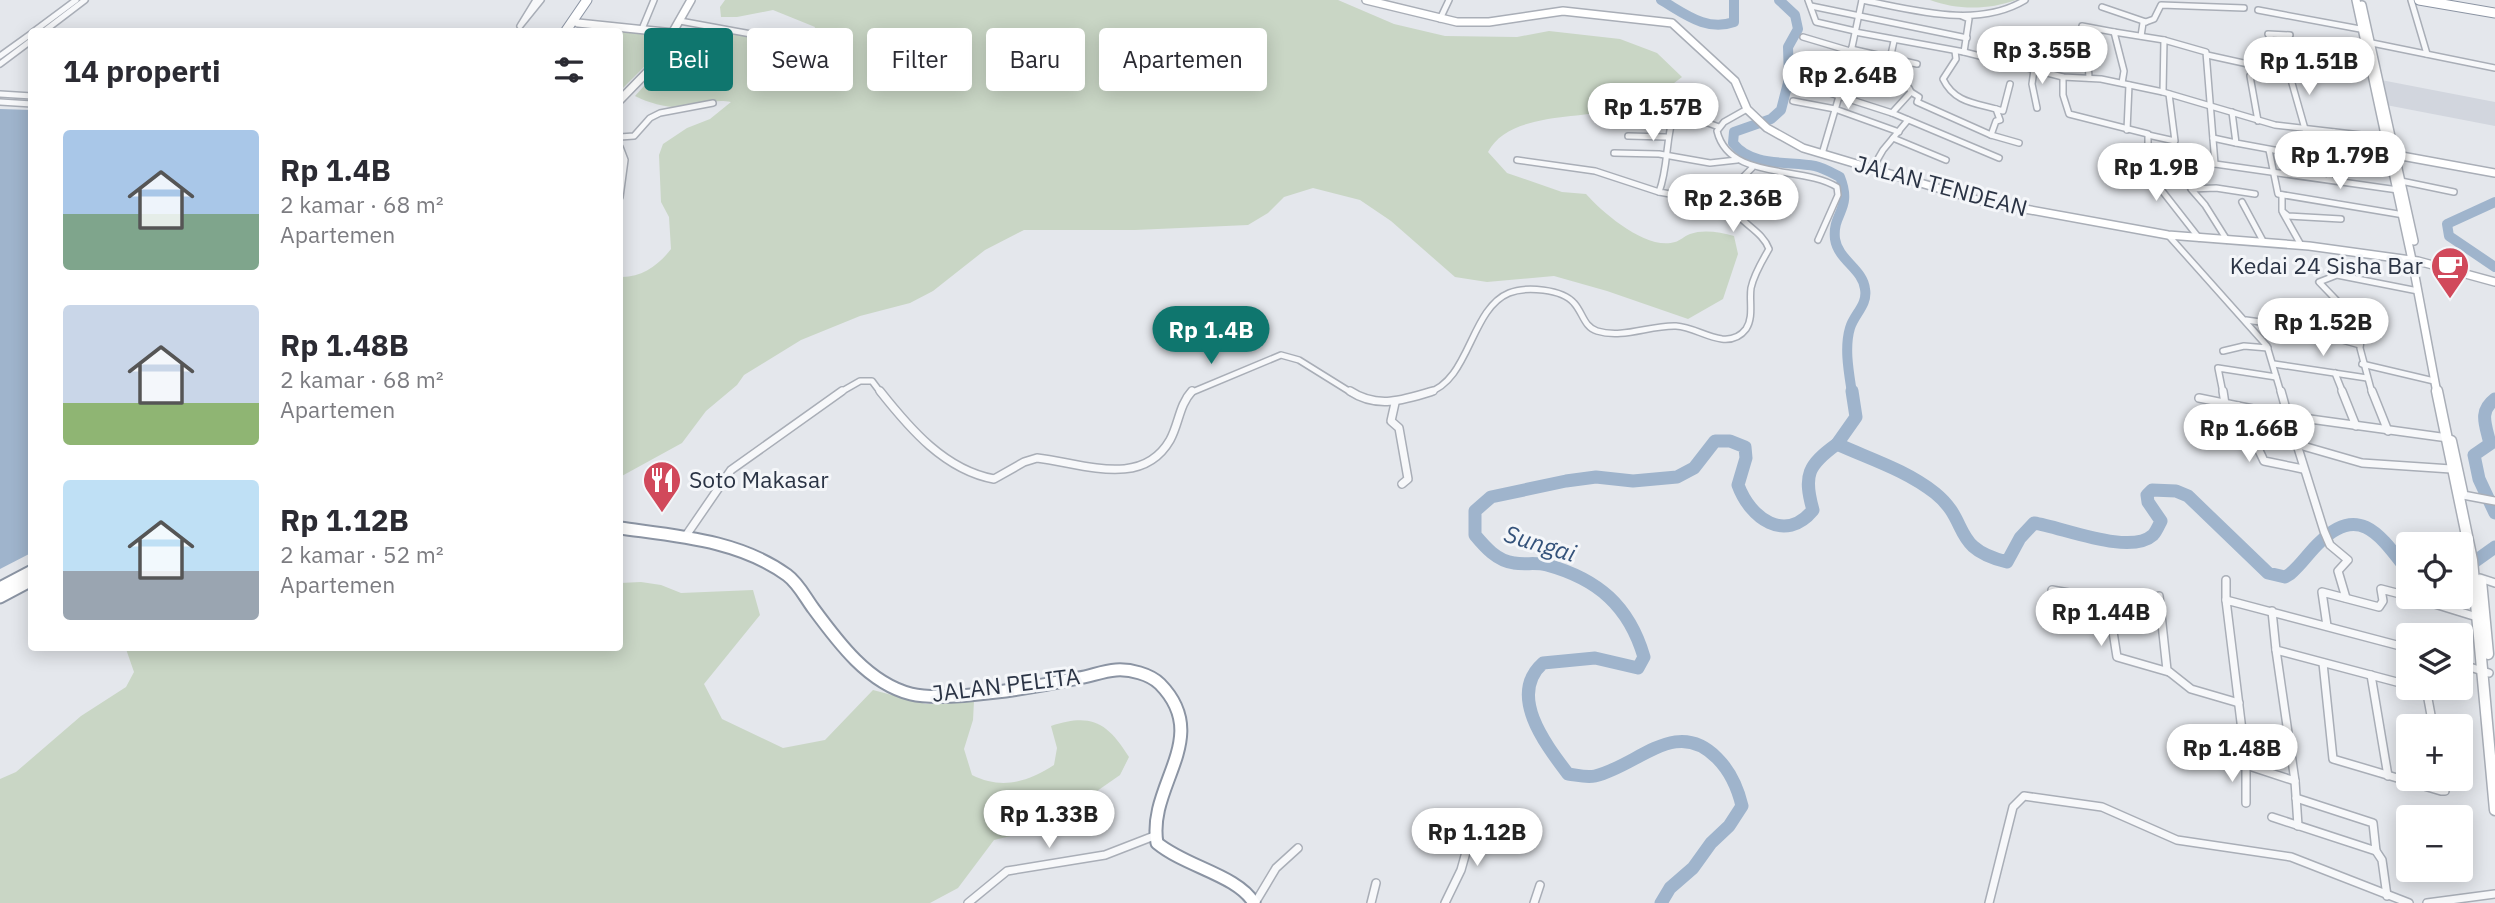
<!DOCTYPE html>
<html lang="id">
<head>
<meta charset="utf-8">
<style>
  body { margin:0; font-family:"IBM Plex Sans",sans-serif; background:#f2f2f3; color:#2b2b33; height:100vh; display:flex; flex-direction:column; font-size:26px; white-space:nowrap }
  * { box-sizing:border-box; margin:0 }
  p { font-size:23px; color:#7c7c81 }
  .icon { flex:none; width:38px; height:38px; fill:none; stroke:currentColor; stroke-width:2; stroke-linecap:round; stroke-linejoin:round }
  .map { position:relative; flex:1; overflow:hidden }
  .sheet { position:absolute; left:28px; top:28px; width:595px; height:623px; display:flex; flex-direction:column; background:#fff; border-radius:7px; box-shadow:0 4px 18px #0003 }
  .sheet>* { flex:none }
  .guide { position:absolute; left:644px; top:28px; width:665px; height:63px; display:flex; gap:14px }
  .tools { position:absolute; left:2396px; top:532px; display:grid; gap:14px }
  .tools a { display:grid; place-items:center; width:77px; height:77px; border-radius:7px; background:#fff; box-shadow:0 4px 18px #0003; font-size:35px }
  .price { position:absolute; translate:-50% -60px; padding:0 16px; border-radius:24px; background:#fff; color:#222; font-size:23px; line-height:46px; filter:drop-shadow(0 2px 4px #0008) }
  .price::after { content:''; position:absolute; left:50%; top:42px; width:21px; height:16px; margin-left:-10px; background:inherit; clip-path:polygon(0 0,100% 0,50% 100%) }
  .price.on { background:#0f766e; color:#fff }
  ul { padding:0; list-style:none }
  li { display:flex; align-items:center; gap:21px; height:175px; padding:0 35px }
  li span { display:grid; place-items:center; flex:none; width:196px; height:140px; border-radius:7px; color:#555 }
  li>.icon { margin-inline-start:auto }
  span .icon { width:84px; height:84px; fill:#fffc; stroke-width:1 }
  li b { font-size:30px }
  h2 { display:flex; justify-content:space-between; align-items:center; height:84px; padding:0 35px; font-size:30px }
  .tag { padding:0 24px; border-radius:7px; background:#fff; box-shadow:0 4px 18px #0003; font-size:24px; line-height:63px }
  .tag.on { background:#0f766e; color:#fff }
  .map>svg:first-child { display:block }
</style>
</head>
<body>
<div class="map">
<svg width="2495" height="903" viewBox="0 0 2495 903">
  <rect width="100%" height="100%" fill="#e4e7ec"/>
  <path fill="#d2d6de" d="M 2381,80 L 2495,102 L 2495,126 L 2386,105 Z"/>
  <g fill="#c9d6c5">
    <path d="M 725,0 L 1338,0 L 1394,24 L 1445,36 L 1517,37 L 1549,31 L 1620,39 L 1657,53 L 1682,77 C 1662,93 1640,104 1615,110 C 1576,119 1508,113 1488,152 L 1507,173 L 1562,192 L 1586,194 C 1603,213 1647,251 1675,242 C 1680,241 1684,236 1690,234 C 1703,229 1720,232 1734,236 L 1738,254 L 1723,299 L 1688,319 L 1607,291 L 1554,276 L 1487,282 L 1455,277 L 1391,221 L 1360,200 L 1313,188 L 1284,197 L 1268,213 L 1248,225 L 1135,230 L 1024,230 L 985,250 L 933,291 L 910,303 L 860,316 L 801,340 L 744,375 L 737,385 L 706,411 L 682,443 L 620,477 L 620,277 C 641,278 659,265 671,249 L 669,217 L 661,202 L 659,155 L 663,144 L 687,128 L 710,119 L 731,102 C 712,98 706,106 688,107 C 670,109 651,104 635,96 L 653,76 L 678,38 L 719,29 L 741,33 L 761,30 L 792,40 L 770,68 L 806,55 L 815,27 L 773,10 L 737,17 L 721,17 L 720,7 Z"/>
    <path d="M 1930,0 L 2016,0 C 1988,10 1957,10 1930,0 Z"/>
    <path d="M 582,27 L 667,36 L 648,63 L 620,91 L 620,32 L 579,32 Z"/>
    <path d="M 641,582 L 661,585 L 681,593 L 753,590 L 760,615 L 704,684 L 722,719 L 783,748 L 825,740 L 873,690 L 926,704 L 974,701 L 973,720 L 964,749 L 972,775 C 1002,790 1027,782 1054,765 L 1057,748 L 1051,726 C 1091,713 1107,722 1129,757 L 1120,775 L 1044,828 L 994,840 L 958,888 L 930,903 L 0,903 L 0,779 L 16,772 L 81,716 L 126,687 L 134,672 L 126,649 L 129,648 L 620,648 L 620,583 Z"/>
  </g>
  <path fill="#9fb4cc" d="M 0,109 L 32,110 L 31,553 L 0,569 Z"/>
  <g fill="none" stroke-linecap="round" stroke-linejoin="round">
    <g stroke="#9fb4cc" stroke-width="10">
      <path d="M 1661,0 C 1684,13 1706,32 1734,22 L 1734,0"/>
      <path d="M 1779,0 L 1795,15 L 1798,29 L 1788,47 L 1789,79 L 1781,110 L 1771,119 L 1734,132 L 1733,143 C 1751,167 1788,161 1815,166 C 1824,168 1832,173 1840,177 C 1853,210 1832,212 1835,239 C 1838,260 1863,269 1865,289 C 1868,305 1854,314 1850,328 C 1844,348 1849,373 1852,393"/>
      <path d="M 2495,202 L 2447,224 L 2449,236 L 2495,267"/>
    </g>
    <g stroke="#9fb4cc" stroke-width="13">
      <path d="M 1852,391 L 1856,417 L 1837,444 C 1870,459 1906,470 1935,493 C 1971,522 1950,548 2007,562 L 2020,538 L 2034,523 C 2062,527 2130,556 2153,535 C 2156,532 2159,525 2161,521 L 2148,502 L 2147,495 L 2152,490 L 2176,491 L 2188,496 L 2268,573 L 2285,577 L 2290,574 C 2302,564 2309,552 2320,542 C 2360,502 2382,538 2408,571"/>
      <path d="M 2495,399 C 2478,412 2486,425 2490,444 L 2474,455 L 2479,479 L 2495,513"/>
      <path d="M 2460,572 L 2495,547"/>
      <path d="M 1661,903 L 1670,888 L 1693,868 L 1711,843 L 1729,826 L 1742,806 C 1738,789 1730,771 1717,758 C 1676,716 1638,766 1595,776 C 1586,778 1577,775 1568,774 C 1546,745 1507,695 1543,663 L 1595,658 L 1638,668 L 1644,657 C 1629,606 1598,579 1547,565 C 1536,562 1525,565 1514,563 C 1497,561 1485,547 1475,535 L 1475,511 L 1491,497 L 1566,481 L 1596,477 L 1633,481 L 1677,477 L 1694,468 L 1715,441 L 1730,441 L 1745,447 L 1746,458 L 1738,485 C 1750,518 1785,544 1813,510 C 1803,475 1808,465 1837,444"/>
    </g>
    <defs>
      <g id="street-far1">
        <path d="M 536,0 L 520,26 L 541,0"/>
        <path d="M 1808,0 L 1816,22 L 1855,31"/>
        <path d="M 1862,0 C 1914,10 1977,29 2025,0"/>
        <path d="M 2411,0 L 2427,54"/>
        <path d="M 1811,6 L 1967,38"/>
        <path d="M 2102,7 L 2146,22"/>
        <path d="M 2258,10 L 2360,29"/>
        <path d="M 1962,16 L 1969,19 L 1964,52"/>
        <path d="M 1440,19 L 1449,0"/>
        <path d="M 680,21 L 751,34"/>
        <path d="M 2082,26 L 2114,32"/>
        <path d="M 642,29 L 654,0"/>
        <path d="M 33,32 L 76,0"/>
        <path d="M 43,32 L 85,0"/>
        <path d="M 1855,32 L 1964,52 L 2063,77 L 2101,79 L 2163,92 L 2275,125 L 2387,138"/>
        <path d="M 2290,35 L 2268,34 L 2286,62 L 2305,129"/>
        <path d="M 2141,36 L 2143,23 L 2154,19 L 2161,5 L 2244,8"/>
        <path d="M 1803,37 L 1850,51"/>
        <path d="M 2367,42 L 2495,68"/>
        <path d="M 1851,49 L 1917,64"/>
        <path d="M 1955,51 L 1956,59 L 1943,79 C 1954,102 1974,103 1996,109 L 2000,120 L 1996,121 L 1991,135 L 2019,143"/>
        <path d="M 2207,55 L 2289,73"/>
        <path d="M 0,56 L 32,33"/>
        <path d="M 1890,59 L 1894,41"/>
        <path d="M 1992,60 L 1997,51 L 2007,52 L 2011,49 L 2009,40"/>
        <path d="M 0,64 L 32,40"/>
        <path d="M 1848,66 L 1909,88 L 1911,92 L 1892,113 L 1999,158"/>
        <path d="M 2034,70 L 2032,84 L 2037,108"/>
        <path d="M 2041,72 L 2045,48"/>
        <path d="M 2250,76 L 2258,121"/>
        <path d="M 2063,77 L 2063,95 L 2069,114 L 2148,134 L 2148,151 L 2215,164 L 2398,190"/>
        <path d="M 2089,78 L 2087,44 L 2094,40 L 2095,29"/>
        <path d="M 1894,80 L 1905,62"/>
        <path d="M 2122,83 L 2124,71 L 2114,32 L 2164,40 L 2206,52 L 2215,164"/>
        <path d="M 1811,87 L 1892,113"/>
        <path d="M 1911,92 L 1919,97 L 1917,102 L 1991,135"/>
        <path d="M 2163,92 L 2164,40"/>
        <path d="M 0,94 L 32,96"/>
        <path d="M 1793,101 L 1835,109 L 1899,132"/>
        <path d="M 0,102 L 32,104"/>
        <path d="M 1747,109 L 1724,122 L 1717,131 C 1729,181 1802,165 1837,187 L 1838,195 L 1818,240"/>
        <path d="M 1996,109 L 2003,111 L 2010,84"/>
        <path d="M 1675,111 L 1682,96"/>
        <path d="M 2232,112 L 2236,143 L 2339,162 L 2334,132"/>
        <path d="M 1719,127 L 1675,111 C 1665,137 1669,166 1659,192 L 1731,205"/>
        <path d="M 2127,130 L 2129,85"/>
        <path d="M 2148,135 L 2175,141 L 2169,94"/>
        <path d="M 1628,136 L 1666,137"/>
        <path d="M 620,137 L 634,136 L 650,118 L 660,113 L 713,103"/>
        <path d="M 1893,138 L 1946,160"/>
        <path d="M 2213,138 L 2236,143"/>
        <path d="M 620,147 L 625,160 L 620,197"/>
        <path d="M 2269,150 L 2278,194 L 2404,215"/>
        <path d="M 2148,151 L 2156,183 L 2199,238"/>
        <path d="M 1614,153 L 1659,154 L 1710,163 L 1737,160"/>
        <path d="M 1822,154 L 1848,66 L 1862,0"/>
        <path d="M 1517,160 L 1595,171 L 1659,192"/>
        <path d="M 2326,160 L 2330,179"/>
        <path d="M 1872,169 L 1883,150 L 1908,120"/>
        <path d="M 2401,181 L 2454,192"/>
        <path d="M 2282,195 L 2282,211 L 2288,216 L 2341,219"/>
        <path d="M 2242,202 L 2263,241"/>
        <path d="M 1771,207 L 1780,187 L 1781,174"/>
        <path d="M 2283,213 L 2301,245"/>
        <path d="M 2168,235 L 2267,346 L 2281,393"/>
        <path d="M 2227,240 L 2205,205 L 2191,189 L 2216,188 L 2255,194"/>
        <path d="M 2246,320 L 2296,327 L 2360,345"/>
        <path d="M 2223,351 L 2244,346 L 2268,348"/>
        <path d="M 2274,364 L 2367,378"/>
        <path d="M 2362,364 L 2434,381"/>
        <path d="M 2335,373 L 2343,393"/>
        <path d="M 839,393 L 860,381 L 872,381 L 881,393"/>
        <path d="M 1190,393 L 1281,355 L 1299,360 L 1352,393"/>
        <path d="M 1427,393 C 1470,381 1470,309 1509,293 C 1526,286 1562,289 1574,303 C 1583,313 1584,327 1597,331 C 1623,339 1650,325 1676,326 C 1692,327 1706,337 1722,339 C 1732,340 1740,337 1746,329 C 1754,317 1749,301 1751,288 C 1754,274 1762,261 1769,249 C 1762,230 1740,224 1731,205 L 1740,180 L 1752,168"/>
        <path d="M 2223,393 L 2218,368 L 2276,377"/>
        <path d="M 2372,393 L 2360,348 L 2363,319 L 2344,308 L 2319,282 L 2337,275 L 2418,291"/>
      </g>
      <g id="street">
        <path d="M 880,391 C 910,429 945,470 994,479 L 1024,462 L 1037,458 C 1082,463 1142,489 1170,440 C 1179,424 1179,405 1192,391"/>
        <path d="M 1350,391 C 1377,409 1404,400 1433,391"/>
        <path d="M 2223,391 L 2225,404"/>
        <path d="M 2281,391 L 2288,416 L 2448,438"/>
        <path d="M 2342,391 L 2356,426"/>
        <path d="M 2372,391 L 2388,431"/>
        <path d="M 2199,398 L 2288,416 L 2324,531 L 2330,545 L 2348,560 L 2338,571 L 2346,598"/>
        <path d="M 1395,403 L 1391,421 L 1399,428 L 1408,479 L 1402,484"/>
        <path d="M 2238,406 L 2264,461 L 2303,469"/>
        <path d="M 2296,444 L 2362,463 L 2451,469"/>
        <path d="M 2463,495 L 2495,501"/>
        <path d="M 685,537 L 731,470 L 842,391"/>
        <path d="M 2480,578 L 2495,583"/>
        <path d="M 2226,580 L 2226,600"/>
        <path d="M 2052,590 L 2108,600 L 2117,657 L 2169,672"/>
        <path d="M 2159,596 L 2167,670 L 2191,689 L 2239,703"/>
        <path d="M 2412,597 L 2480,618"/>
        <path d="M 2272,611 L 2276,650 L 2408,685"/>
        <path d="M 2327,626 L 2322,592 L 2379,607 L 2383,601 L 2381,589 L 2408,596"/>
        <path d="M 2276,650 L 2295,781 L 2298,826"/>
        <path d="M 2323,663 L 2333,759 L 2441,791 L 2445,791 L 2443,779"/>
        <path d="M 2460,664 L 2489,673"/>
        <path d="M 2371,675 L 2388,776"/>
        <path d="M 2426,688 L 2433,726"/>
        <path d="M 2246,765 L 2295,781"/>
        <path d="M 2246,803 L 2246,763 L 2226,600 L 2408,648"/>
        <path d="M 2272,817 L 2376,851 L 2373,823 L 2296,798"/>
        <path d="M 2376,851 L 2382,860 L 2387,896"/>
        <path d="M 968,903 L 1007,871 L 1105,855 L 1154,836"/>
        <path d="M 1255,903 L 1276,868 L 1298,848"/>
        <path d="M 1371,903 L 1376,883"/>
        <path d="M 1445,903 L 1461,870 L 1475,820"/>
        <path d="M 1534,903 L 1540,885"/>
        <path d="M 1989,903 L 2013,807 L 2024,796 L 2102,807 L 2177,840 L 2291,857 L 2409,903"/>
        <path d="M 2427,903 L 2495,894"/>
      </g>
      <g id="secondary-far1">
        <path d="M 1366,0 L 1457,22 L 1489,22 L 1563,11 L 1672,23 L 1735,81 L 1747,109 L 1767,128 L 1803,148 L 1981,201 L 2168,235 L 2309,246 L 2418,261 L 2495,282"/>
        <path d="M 2356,0 L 2412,260 L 2437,393"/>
        <path d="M 2362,5 L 2414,241"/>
        <path d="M 578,23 L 674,33"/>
        <path d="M 620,100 L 654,65 L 691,0"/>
        <path d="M 2396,155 L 2495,173"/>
      </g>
      <g id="secondary">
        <path d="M 2437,391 L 2472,560 L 2495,810"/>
        <path d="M 2451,441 L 2462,492"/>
        <path d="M 2481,581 L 2488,654"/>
      </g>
      <g id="highway-far1">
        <path d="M 2419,0 L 2495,13"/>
        <path d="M 565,32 L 587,0"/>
      </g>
      <g id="highway">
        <path d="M 620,528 C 677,536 739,540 787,575 C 798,583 805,597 813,608 C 838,642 868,683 911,694 C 947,703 1041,686 1079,678 C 1091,676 1103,671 1116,670 C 1130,669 1150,674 1160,684 C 1213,738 1147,785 1157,843 C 1186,867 1237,875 1254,903"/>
        <path d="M 0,588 L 32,571"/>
        <path d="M 0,597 L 32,580"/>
      </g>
    </defs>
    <use href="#street-far1" stroke="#a9aeb7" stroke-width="8"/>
    <use href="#street" stroke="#a9aeb7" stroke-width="10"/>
    <use href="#secondary-far1" stroke="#a9aeb7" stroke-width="10"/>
    <use href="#secondary" stroke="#a9aeb7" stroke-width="13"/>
    <use href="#highway-far1" stroke="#8b94a3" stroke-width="11"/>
    <use href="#highway" stroke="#8b94a3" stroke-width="15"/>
    <use href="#street-far1" stroke="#f7f8fa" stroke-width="5"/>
    <use href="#street" stroke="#f7f8fa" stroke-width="7"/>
    <use href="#secondary-far1" stroke="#fff" stroke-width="7"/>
    <use href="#secondary" stroke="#fff" stroke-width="10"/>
    <use href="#highway-far1" stroke="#fff" stroke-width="9"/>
    <use href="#highway" stroke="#fff" stroke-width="11"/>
  </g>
  <defs>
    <symbol id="cafe-pin" viewBox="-11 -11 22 30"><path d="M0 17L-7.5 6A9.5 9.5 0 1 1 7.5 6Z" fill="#d1495b" stroke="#f4f6f9"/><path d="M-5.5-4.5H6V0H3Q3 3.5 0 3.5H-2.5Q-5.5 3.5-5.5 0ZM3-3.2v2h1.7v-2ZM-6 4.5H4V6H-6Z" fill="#fff"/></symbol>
    <symbol id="restaurant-pin" viewBox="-11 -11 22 30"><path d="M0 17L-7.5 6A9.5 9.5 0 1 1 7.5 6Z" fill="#d1495b" stroke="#f4f6f9"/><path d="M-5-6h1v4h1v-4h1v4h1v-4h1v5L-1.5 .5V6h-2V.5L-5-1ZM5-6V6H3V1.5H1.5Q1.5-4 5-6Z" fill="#fff"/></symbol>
  </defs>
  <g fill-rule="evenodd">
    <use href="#cafe-pin" x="2428" y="244" width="44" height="60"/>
    <use href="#restaurant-pin" x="640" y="458" width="44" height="60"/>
  </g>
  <g text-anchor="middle" stroke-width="6" stroke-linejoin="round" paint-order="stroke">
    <g font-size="23" fill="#2b3445" stroke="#f4f6f9">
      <text transform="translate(1941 186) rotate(15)" y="8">JALAN TENDEAN</text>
      <text transform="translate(1006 685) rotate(-7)" y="8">JALAN PELITA</text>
    </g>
    <g font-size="23" fill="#2b3445" stroke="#f4f6f9" text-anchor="end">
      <text x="2423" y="274">Kedai 24 Sisha Bar</text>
      <text x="689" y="488" text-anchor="start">Soto Makasar</text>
    </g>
    <g font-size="24" font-style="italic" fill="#34527a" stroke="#f4f6f9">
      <text transform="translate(1540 544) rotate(17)" y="8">Sungai</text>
    </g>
  </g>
</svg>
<div class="tools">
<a><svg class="icon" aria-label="locate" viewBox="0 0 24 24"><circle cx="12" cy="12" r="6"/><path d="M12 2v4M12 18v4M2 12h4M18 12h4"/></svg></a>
<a><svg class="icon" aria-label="layers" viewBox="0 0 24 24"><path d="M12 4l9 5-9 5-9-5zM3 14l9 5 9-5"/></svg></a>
<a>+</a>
<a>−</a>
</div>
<b class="price" style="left:2042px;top:86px">Rp 3.55B</b>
<b class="price" style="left:2309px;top:97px">Rp 1.51B</b>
<b class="price" style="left:1848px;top:111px">Rp 2.64B</b>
<b class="price" style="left:1653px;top:143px">Rp 1.57B</b>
<b class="price" style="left:2340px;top:191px">Rp 1.79B</b>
<b class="price" style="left:2156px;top:203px">Rp 1.9B</b>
<b class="price" style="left:1733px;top:234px">Rp 2.36B</b>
<b class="price" style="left:2323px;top:358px">Rp 1.52B</b>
<b class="price on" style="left:1211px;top:366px">Rp 1.4B</b>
<b class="price" style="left:2249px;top:464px">Rp 1.66B</b>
<b class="price" style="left:2101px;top:648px">Rp 1.44B</b>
<b class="price" style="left:2232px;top:784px">Rp 1.48B</b>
<b class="price" style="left:1049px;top:850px">Rp 1.33B</b>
<b class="price" style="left:1477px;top:868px">Rp 1.12B</b>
<div class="guide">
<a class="tag on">Beli</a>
<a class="tag">Sewa</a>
<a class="tag">Filter</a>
<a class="tag">Baru</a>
<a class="tag">Apartemen</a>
</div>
<section class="sheet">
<h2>14 properti<svg class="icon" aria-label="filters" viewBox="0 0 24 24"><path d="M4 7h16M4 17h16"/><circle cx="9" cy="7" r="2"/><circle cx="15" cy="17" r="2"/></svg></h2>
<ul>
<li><span style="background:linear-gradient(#a9c7e8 60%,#7fa58c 0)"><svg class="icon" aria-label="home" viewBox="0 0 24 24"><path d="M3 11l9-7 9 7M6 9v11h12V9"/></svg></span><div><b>Rp 1.4B</b><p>2 kamar · 68 m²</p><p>Apartemen</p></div></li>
<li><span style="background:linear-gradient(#c9d6e8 70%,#8fb573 0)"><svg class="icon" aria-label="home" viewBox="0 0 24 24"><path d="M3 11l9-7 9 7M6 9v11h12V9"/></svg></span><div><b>Rp 1.48B</b><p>2 kamar · 68 m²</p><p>Apartemen</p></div></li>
<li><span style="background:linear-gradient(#bfe0f5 65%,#9aa5b1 0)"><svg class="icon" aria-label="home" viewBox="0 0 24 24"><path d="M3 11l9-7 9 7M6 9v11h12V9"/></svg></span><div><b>Rp 1.12B</b><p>2 kamar · 52 m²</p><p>Apartemen</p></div></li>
</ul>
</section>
</div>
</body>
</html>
